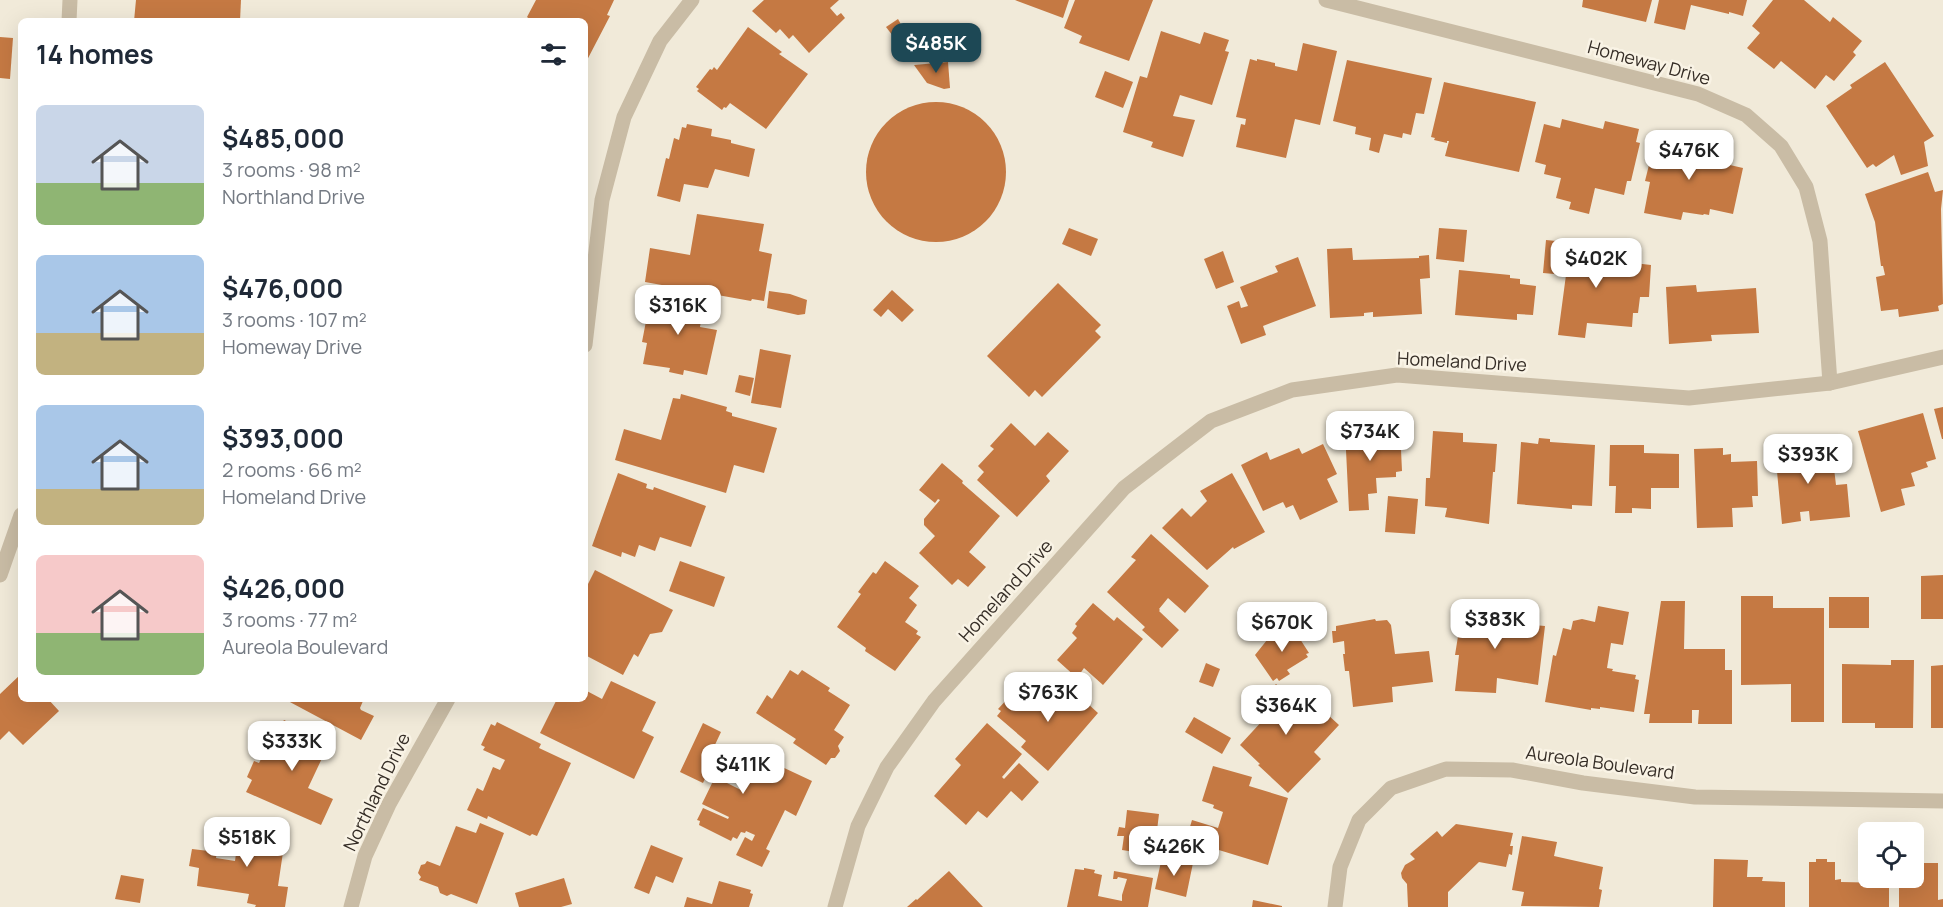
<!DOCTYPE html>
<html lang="en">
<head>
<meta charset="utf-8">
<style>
  body { margin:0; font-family:Manrope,sans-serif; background:#f6f6f7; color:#1f2937; height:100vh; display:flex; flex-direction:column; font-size:22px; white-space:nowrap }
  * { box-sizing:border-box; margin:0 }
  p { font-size:20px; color:#747a83 }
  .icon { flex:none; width:33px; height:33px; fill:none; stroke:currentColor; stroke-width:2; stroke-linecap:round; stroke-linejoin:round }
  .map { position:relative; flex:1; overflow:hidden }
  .drawer { position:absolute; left:18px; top:18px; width:570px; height:684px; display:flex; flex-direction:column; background:#fff; border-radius:9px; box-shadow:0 6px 24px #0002 }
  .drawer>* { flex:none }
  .tools { position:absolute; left:1858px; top:822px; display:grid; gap:12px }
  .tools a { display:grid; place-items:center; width:66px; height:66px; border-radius:9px; background:#fff; box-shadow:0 6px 24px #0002; font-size:30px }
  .price { position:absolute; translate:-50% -51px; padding:0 14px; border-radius:12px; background:#fff; color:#222; font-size:20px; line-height:39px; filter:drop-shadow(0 2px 3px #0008) }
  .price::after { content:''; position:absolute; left:50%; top:36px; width:18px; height:14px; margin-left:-9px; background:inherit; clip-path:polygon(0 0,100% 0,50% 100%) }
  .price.on { background:#1d4855; color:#fff }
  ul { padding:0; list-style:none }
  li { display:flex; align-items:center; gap:18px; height:150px; padding:0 18px }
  li span { display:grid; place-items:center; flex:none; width:168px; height:120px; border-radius:9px; color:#555 }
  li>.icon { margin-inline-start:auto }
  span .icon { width:72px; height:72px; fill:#fffc; stroke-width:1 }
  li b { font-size:26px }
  h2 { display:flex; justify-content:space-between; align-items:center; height:72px; padding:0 18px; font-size:26px }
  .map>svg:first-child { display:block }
</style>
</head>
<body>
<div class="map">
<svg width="1943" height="907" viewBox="0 0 1943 907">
  <rect width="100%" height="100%" fill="#f1ead9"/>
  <g fill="#c57943">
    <path d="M 136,0 L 241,0 L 240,21 L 134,21 Z"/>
    <path d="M 536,0 L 614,0 L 607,15 L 610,16 L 585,64 L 585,21 L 532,21 L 527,17 Z"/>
    <path d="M 764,0 L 839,0 L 830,8 L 837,16 L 841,13 L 845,18 L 809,53 L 793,35 L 789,39 L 780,29 L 776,33 L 752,11 Z"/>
    <path d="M 1015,0 L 1069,0 L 1063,18 Z"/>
    <path d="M 1075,0 L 1153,0 L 1129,61 L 1079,43 L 1082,36 L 1064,28 Z"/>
    <path d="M 1583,0 L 1652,0 L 1646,22 L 1582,7 Z"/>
    <path d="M 1659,0 L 1747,0 L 1743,16 L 1729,12 L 1729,14 L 1691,5 L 1685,30 L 1654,23 Z"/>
    <path d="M 1773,0 L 1804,0 L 1830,22 L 1833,17 L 1862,41 L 1853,52 L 1856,55 L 1834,81 L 1826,75 L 1815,89 L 1781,61 L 1774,69 L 1747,48 L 1760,33 L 1752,26 Z"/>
    <path d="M 898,19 L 907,35 L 896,40 L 886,27 Z"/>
    <path d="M 748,27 L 782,52 L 779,54 L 808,74 L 766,129 L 730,103 L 726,108 L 724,107 L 722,110 L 697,91 L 699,89 L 696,87 L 710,69 L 712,70 L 714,67 L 717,70 Z"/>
    <path d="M 1161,31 L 1200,44 L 1204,32 L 1229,40 L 1225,51 L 1229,52 L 1212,105 L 1180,95 L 1173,116 L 1195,120 L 1183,157 L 1151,147 L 1153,142 L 1123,132 L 1140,76 L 1147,78 Z"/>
    <path d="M 0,37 L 13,38 L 10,79 L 0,78 Z"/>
    <path d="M 1303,43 L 1337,51 L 1320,125 L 1295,119 L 1286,158 L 1236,147 L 1241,124 L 1245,125 L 1246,119 L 1236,117 L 1250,59 L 1257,61 L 1257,59 L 1275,63 L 1275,66 L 1297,71 Z"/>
    <path d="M 1347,60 L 1432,78 L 1424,114 L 1416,113 L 1411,135 L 1403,133 L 1402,138 L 1384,134 L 1379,153 L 1369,150 L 1371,138 L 1355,134 L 1356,127 L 1333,121 Z"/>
    <path d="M 948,62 L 950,88 L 944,89 L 927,83 L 914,65 Z"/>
    <path d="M 1885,62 L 1934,136 L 1924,142 L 1928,166 L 1901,175 L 1894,155 L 1876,167 L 1873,164 L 1867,168 L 1826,106 L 1852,88 L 1850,85 Z"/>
    <path d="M 1105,71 L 1133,82 L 1123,108 L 1095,97 Z"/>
    <path d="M 1444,82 L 1536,102 L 1519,172 L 1445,156 L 1449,141 L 1447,141 L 1447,143 L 1434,140 L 1435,138 L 1431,137 Z"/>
    <circle cx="936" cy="172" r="70"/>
    <path d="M 1562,119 L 1603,129 L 1605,121 L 1639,129 L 1636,142 L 1640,143 L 1631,181 L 1627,181 L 1624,195 L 1595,188 L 1589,214 L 1569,209 L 1571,202 L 1556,198 L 1561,178 L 1544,174 L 1546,165 L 1535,162 L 1544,124 L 1560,128 Z"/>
    <path d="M 687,124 L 712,129 L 711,136 L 731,140 L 731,143 L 755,149 L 749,177 L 715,169 L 708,188 L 684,184 L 680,202 L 657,196 L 666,158 L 669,159 L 674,138 L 679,140 L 682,127 L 686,128 Z"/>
    <path d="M 1660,132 L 1690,138 L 1689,146 L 1710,151 L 1708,160 L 1743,168 L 1733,214 L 1710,209 L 1709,215 L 1704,214 L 1703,215 L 1683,212 L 1681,220 L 1644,213 L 1650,182 L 1645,181 L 1650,161 L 1654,162 Z"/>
    <path d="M 1928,172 L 1935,192 L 1943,190 L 1941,209 L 1943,304 L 1938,306 L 1939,311 L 1899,317 L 1898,309 L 1881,311 L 1876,277 L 1885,275 L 1883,266 L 1881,266 L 1875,222 L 1865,194 Z"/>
    <path d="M 697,214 L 764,224 L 759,251 L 772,254 L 764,301 L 752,299 L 751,301 L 645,282 L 650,248 L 690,255 Z"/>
    <path d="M 1069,228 L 1098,239 L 1091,256 L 1062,244 Z"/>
    <path d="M 1439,228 L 1467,230 L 1464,262 L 1436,259 Z"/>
    <path d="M 1546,240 L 1577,243 L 1574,271 L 1582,272 L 1583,257 L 1651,265 L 1649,297 L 1640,297 L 1638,313 L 1633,313 L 1632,327 L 1587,323 L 1585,338 L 1558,335 L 1566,275 L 1543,273 Z"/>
    <path d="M 1352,248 L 1353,260 L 1419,258 L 1419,256 L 1429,255 L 1430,278 L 1420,279 L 1422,314 L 1373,317 L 1373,312 L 1364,313 L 1364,316 L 1330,318 L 1327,249 Z"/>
    <path d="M 1223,251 L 1234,282 L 1216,289 L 1204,259 Z"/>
    <path d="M 1298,257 L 1316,306 L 1263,326 L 1266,335 L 1241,344 L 1227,306 L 1239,301 L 1241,308 L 1248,306 L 1240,287 L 1278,272 L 1275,266 Z"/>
    <path d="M 1459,270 L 1510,275 L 1510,278 L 1520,279 L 1520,284 L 1536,286 L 1533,315 L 1517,314 L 1517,320 L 1455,315 Z"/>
    <path d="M 1058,283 L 1101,325 L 1095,331 L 1101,337 L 1042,397 L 1035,390 L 1029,397 L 987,356 Z"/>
    <path d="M 1696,285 L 1697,292 L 1756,288 L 1759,333 L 1711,335 L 1712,341 L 1669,344 L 1666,287 Z"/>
    <path d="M 892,290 L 914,310 L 902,322 L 888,309 L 881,317 L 873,310 Z"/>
    <path d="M 769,291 L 790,294 L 807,300 L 805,314 L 798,315 L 767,308 Z"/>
    <path d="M 656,294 L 704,303 L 700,327 L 717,330 L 707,375 L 684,370 L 683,375 L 669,372 L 670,368 L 643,364 L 647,343 L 642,342 L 647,316 L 651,317 Z"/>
    <path d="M 760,349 L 791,355 L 781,408 L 751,403 Z"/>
    <path d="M 739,375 L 754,378 L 750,396 L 735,392 Z"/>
    <path d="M 681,394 L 727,407 L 726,411 L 732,413 L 732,416 L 777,428 L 764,473 L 734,465 L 726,493 L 615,460 L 624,429 L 661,440 L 673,398 L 680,399 Z"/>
    <path d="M 1943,407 L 1943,439 L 1942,439 L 1934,409 Z"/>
    <path d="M 1923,413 L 1936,459 L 1926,462 L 1928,467 L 1911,473 L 1915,486 L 1901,489 L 1905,505 L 1881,512 L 1858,431 Z"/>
    <path d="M 1011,423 L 1035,446 L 1048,432 L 1069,451 L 1046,476 L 1050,481 L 1017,517 L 977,480 L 984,472 L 978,466 L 994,449 L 990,446 Z"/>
    <path d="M 1400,428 L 1402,471 L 1396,472 L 1396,477 L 1376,478 L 1377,493 L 1368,494 L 1369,510 L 1349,511 L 1345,430 Z"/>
    <path d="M 1433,431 L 1463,433 L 1463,442 L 1497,444 L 1495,472 L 1493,472 L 1489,524 L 1445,517 L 1447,508 L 1425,506 L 1426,478 L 1430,478 Z"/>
    <path d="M 1803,437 L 1806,463 L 1833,460 L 1836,485 L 1847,484 L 1850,517 L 1810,521 L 1809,511 L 1800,512 L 1801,521 L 1782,524 L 1774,440 Z"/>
    <path d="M 1539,438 L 1550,439 L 1550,442 L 1595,445 L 1592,506 L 1572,505 L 1572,509 L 1517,504 L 1521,442 L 1538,444 Z"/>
    <path d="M 1323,444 L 1337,474 L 1327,479 L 1338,502 L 1300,520 L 1293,505 L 1286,508 L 1283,502 L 1263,511 L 1241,465 L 1267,452 L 1270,460 L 1299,448 L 1302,454 Z"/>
    <path d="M 1610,445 L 1644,445 L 1644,453 L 1679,454 L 1679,488 L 1651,488 L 1651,509 L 1632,508 L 1632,513 L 1615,513 L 1616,486 L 1609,486 Z"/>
    <path d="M 1723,448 L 1723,455 L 1731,454 L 1731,462 L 1757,461 L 1758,496 L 1752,496 L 1753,507 L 1732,508 L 1733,527 L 1697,528 L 1694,449 Z"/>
    <path d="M 942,463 L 963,481 L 962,483 L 1000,516 L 969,552 L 986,567 L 968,587 L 958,579 L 952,585 L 919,553 L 935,536 L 924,525 L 924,519 L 940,500 L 938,499 L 935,503 L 919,490 Z"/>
    <path d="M 618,473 L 647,484 L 646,488 L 653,490 L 654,487 L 706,506 L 691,547 L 660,537 L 655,551 L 639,545 L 635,557 L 622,552 L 621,557 L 592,546 Z"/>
    <path d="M 1232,473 L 1265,532 L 1234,549 L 1233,547 L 1207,570 L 1162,528 L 1182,508 L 1191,517 L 1207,501 L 1200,491 Z"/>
    <path d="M 1388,496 L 1418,499 L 1415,534 L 1385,532 Z"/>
    <path d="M 1151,534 L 1209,586 L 1185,613 L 1168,598 L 1159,609 L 1160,610 L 1159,611 L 1179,630 L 1162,648 L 1142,630 L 1145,627 L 1107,592 L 1136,560 L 1131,557 Z"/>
    <path d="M 680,561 L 725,577 L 714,607 L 669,591 Z"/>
    <path d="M 885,561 L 919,586 L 909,598 L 917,605 L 905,622 L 918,631 L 916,634 L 921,637 L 895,671 L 865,651 L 866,648 L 837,627 L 861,594 L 858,592 L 873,572 L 876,574 Z"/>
    <path d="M 595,570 L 673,610 L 662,632 L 650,634 L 638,657 L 634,654 L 623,675 L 585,655 L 585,590 Z"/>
    <path d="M 1943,575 L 1943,619 L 1921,619 L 1921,576 Z"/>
    <path d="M 1741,596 L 1773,596 L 1773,608 L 1824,608 L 1824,722 L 1791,722 L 1791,684 L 1741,685 Z"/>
    <rect x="1829" y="597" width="40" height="31"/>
    <path d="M 1661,601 L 1685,601 L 1684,649 L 1725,649 L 1725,670 L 1732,670 L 1732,724 L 1698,724 L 1699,710 L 1692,710 L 1692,723 L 1649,723 L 1650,714 L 1644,714 Z"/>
    <path d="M 1093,603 L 1114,621 L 1117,617 L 1143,639 L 1103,685 L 1084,668 L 1077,678 L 1057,660 L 1077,638 L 1072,633 L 1077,626 L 1075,624 Z"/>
    <path d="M 1598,606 L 1629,612 L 1623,645 L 1611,643 L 1607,668 L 1613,669 L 1612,671 L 1636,675 L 1635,679 L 1639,680 L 1634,712 L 1600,707 L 1600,709 L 1591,708 L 1591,710 L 1545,702 L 1553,655 L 1556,656 L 1563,628 L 1571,630 L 1573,621 L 1582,619 L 1595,622 Z"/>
    <path d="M 1457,607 L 1496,610 L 1496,612 L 1506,613 L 1511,618 L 1511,623 L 1545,626 L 1538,685 L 1497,678 L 1496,693 L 1455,691 L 1459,655 L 1455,655 L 1460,624 L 1451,623 L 1452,613 L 1457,613 Z"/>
    <path d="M 1375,619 L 1376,621 L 1387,620 L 1391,625 L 1395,654 L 1429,651 L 1433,682 L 1392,687 L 1393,702 L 1353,707 L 1349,671 L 1345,671 L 1343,654 L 1345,654 L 1344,641 L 1333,643 L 1332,631 L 1336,631 L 1336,626 Z"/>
    <path d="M 1291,625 L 1309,653 L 1306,654 L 1308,657 L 1287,670 L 1290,674 L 1279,681 L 1277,678 L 1273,681 L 1255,655 L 1267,640 Z"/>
    <path d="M 1891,660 L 1914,660 L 1913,728 L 1875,728 L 1875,723 L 1842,723 L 1842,664 L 1891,665 Z"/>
    <path d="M 1206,663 L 1220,669 L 1213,687 L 1199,682 Z"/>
    <path d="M 1943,665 L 1943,728 L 1931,728 L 1931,666 Z"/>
    <path d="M 790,670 L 798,675 L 802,670 L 830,688 L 828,691 L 850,705 L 834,730 L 844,737 L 838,746 L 840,751 L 835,758 L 831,758 L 826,765 L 793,743 L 796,739 L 756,713 L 767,695 L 772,699 Z"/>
    <path d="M 21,674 L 21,699 L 48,699 L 59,711 L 23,745 L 9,731 L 0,740 L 0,694 Z"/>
    <path d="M 611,681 L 656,702 L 642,731 L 654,737 L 634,779 L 540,733 L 557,699 L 585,699 L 585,690 L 602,699 Z"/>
    <path d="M 1065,683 L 1098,713 L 1048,771 L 1021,747 L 1026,741 L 997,716 L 1001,711 L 998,709 L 1010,696 L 1012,697 L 1017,692 L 1036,708 L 1049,692 L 1054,696 Z"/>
    <path d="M 1276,684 L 1306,713 L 1315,703 L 1339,725 L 1314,752 L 1321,759 L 1288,793 L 1258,765 L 1260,764 L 1240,745 L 1264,719 L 1259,715 L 1250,716 L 1243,710 L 1243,703 L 1248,696 L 1258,695 L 1262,699 Z"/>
    <path d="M 289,699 L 361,699 L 363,701 L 360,708 L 361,710 L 374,716 L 361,740 L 288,701 Z"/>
    <path d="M 1194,717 L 1231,738 L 1222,754 L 1185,732 Z"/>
    <path d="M 284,720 L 309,732 L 310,727 L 332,737 L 308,788 L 333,799 L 321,825 L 246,792 L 252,780 L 247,777 L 254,761 L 259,763 L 262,757 L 266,759 L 277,735 L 274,733 L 278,724 L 281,725 Z"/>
    <path d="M 497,722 L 541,744 L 539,748 L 571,763 L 537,836 L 532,834 L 530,836 L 488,816 L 487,819 L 467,810 L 477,788 L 483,791 L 493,767 L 500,770 L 505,760 L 483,750 L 485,747 L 481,745 L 491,724 L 495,726 Z"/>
    <path d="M 703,723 L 721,732 L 713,749 L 723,753 L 725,748 L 776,774 L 780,766 L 812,781 L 796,816 L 785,810 L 766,849 L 770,851 L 762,867 L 736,855 L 745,837 L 752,841 L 755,835 L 746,831 L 745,833 L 741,832 L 737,839 L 733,837 L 731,841 L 699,825 L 700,821 L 697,820 L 703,808 L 728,819 L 729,817 L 702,804 L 715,777 L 743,791 L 745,787 L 709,770 L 703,783 L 680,772 Z"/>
    <path d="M 987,723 L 1022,754 L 1002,777 L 1004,779 L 1019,763 L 1039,782 L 1022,801 L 1011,791 L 987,818 L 978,811 L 966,825 L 934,796 L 961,765 L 955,759 Z"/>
    <path d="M 1213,766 L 1252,777 L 1249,786 L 1288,798 L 1268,865 L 1186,840 L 1192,820 L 1218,828 L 1223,812 L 1213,808 L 1214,805 L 1202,801 Z"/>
    <path d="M 1127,810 L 1159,814 L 1154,855 L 1122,850 L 1124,836 L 1117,836 L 1119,827 L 1125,828 Z"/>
    <path d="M 480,823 L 504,833 L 477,904 L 451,894 L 447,896 L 440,893 L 438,887 L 419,880 L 421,877 L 418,873 L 421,865 L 425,864 L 427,861 L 440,866 L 456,826 L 476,833 Z"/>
    <path d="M 1456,824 L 1513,833 L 1510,846 L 1513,846 L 1512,855 L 1509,854 L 1506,867 L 1479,862 L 1448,892 L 1448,907 L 1408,907 L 1407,884 L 1402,878 L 1401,873 L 1405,865 L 1415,859 L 1410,854 L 1437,831 L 1442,837 Z"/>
    <path d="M 240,825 L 286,832 L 278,886 L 288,887 L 285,907 L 255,907 L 256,905 L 247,903 L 249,894 L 197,886 L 199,868 L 189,866 L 192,849 L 217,852 L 216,858 L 235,861 Z"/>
    <path d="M 1522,836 L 1557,842 L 1554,856 L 1603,867 L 1599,889 L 1602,890 L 1599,907 L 1521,906 L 1524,892 L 1512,890 Z"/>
    <path d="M 651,845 L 683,858 L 673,883 L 656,876 L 649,894 L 634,888 Z"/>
    <path d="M 1162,857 L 1193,863 L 1186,897 L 1155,889 Z"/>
    <path d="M 1714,859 L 1748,860 L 1747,877 L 1763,877 L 1762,881 L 1785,882 L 1785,907 L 1713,907 Z"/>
    <path d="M 1816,859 L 1827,859 L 1827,862 L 1835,862 L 1835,880 L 1841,879 L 1841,882 L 1889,883 L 1889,907 L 1809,907 L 1809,862 L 1816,862 Z"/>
    <path d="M 1914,863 L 1938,863 L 1938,900 L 1943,899 L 1943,907 L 1899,907 L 1899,878 L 1914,878 Z"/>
    <path d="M 1084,868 L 1095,870 L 1094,873 L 1102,875 L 1098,896 L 1122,901 L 1122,895 L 1127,879 L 1118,877 L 1117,879 L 1113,879 L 1114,871 L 1153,878 L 1148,907 L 1067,907 L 1075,869 L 1084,870 Z"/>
    <path d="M 949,871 L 983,907 L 907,907 L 916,899 L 917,900 Z"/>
    <path d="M 121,875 L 144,879 L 140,903 L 115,899 Z"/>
    <path d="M 564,878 L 572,904 L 561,907 L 519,907 L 515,893 Z"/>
    <path d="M 719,881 L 751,890 L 750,893 L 753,894 L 749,907 L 684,907 L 687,897 L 712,904 Z"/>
    <path d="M 1253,900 L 1282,906 L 1282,907 L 1252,907 Z"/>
  </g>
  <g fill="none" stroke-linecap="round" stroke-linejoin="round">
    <g stroke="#c9bca5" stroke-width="15">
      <path d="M 1326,0 L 1698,94 L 1746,115 L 1781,146 L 1806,187 L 1820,241 L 1830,383"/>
      <path d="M 69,21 L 70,0"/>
      <path d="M 585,345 L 602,200 L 624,117 L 660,41 L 692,0"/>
      <path d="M 0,575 L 21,515"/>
      <path d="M 351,907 L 365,856 L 389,804 L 448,699"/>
      <path d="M 835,907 L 858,826 L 887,767 L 934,701 L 1124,488 L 1211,421 L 1292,390 L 1397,375 L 1689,398 L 1830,383 L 1943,357"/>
      <path d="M 1335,907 L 1340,867 L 1359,820 L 1391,788 L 1446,769 L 1512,770 L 1583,783 L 1695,797 L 1943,801"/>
    </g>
  </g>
  <g text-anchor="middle" stroke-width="5" stroke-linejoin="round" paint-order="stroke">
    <g font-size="18" fill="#352d26" stroke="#f9f3e5">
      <text transform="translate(1649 63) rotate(15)" y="6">Homeway Drive</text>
      <text transform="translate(1462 362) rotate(3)" y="6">Homeland Drive</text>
      <text transform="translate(1006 591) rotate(-48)" y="6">Homeland Drive</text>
      <text transform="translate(1600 763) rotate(8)" y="6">Aureola Boulevard</text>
      <text transform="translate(377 792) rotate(-64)" y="6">Northland Drive</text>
    </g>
  </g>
</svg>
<div class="tools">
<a><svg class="icon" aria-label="locate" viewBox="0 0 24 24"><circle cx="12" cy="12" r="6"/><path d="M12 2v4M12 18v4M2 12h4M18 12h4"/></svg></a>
</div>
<b class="price on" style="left:936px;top:74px">$485K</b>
<b class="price" style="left:1689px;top:181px">$476K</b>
<b class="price" style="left:1596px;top:289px">$402K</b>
<b class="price" style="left:678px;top:336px">$316K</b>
<b class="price" style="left:1370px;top:462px">$734K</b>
<b class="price" style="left:1808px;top:485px">$393K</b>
<b class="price" style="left:1495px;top:650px">$383K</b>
<b class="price" style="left:1282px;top:653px">$670K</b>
<b class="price" style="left:1048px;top:723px">$763K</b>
<b class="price" style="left:1286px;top:736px">$364K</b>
<b class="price" style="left:292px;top:772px">$333K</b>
<b class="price" style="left:743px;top:795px">$411K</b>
<b class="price" style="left:247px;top:868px">$518K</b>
<b class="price" style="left:1174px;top:877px">$426K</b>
<section class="drawer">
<h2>14 homes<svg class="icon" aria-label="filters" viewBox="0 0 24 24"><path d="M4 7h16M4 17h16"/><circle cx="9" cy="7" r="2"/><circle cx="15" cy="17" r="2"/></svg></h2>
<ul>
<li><span style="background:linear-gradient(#c9d6e8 65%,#8fb573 0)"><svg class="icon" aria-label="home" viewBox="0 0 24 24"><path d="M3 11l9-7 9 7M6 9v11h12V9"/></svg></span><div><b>$485,000</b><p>3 rooms · 98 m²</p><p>Northland Drive</p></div></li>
<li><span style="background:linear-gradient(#a9c7e8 65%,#c2b280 0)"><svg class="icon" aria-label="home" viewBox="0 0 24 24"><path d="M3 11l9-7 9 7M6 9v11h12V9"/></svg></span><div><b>$476,000</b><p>3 rooms · 107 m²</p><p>Homeway Drive</p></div></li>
<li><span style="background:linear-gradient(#a9c7e8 70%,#c2b280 0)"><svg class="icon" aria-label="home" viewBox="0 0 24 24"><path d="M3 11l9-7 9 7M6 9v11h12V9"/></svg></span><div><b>$393,000</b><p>2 rooms · 66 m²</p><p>Homeland Drive</p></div></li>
<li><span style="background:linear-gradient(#f6c9c9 65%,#8fb573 0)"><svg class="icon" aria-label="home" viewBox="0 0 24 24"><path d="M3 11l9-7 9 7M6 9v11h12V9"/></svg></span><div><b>$426,000</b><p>3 rooms · 77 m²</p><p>Aureola Boulevard</p></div></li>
</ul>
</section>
</div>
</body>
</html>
